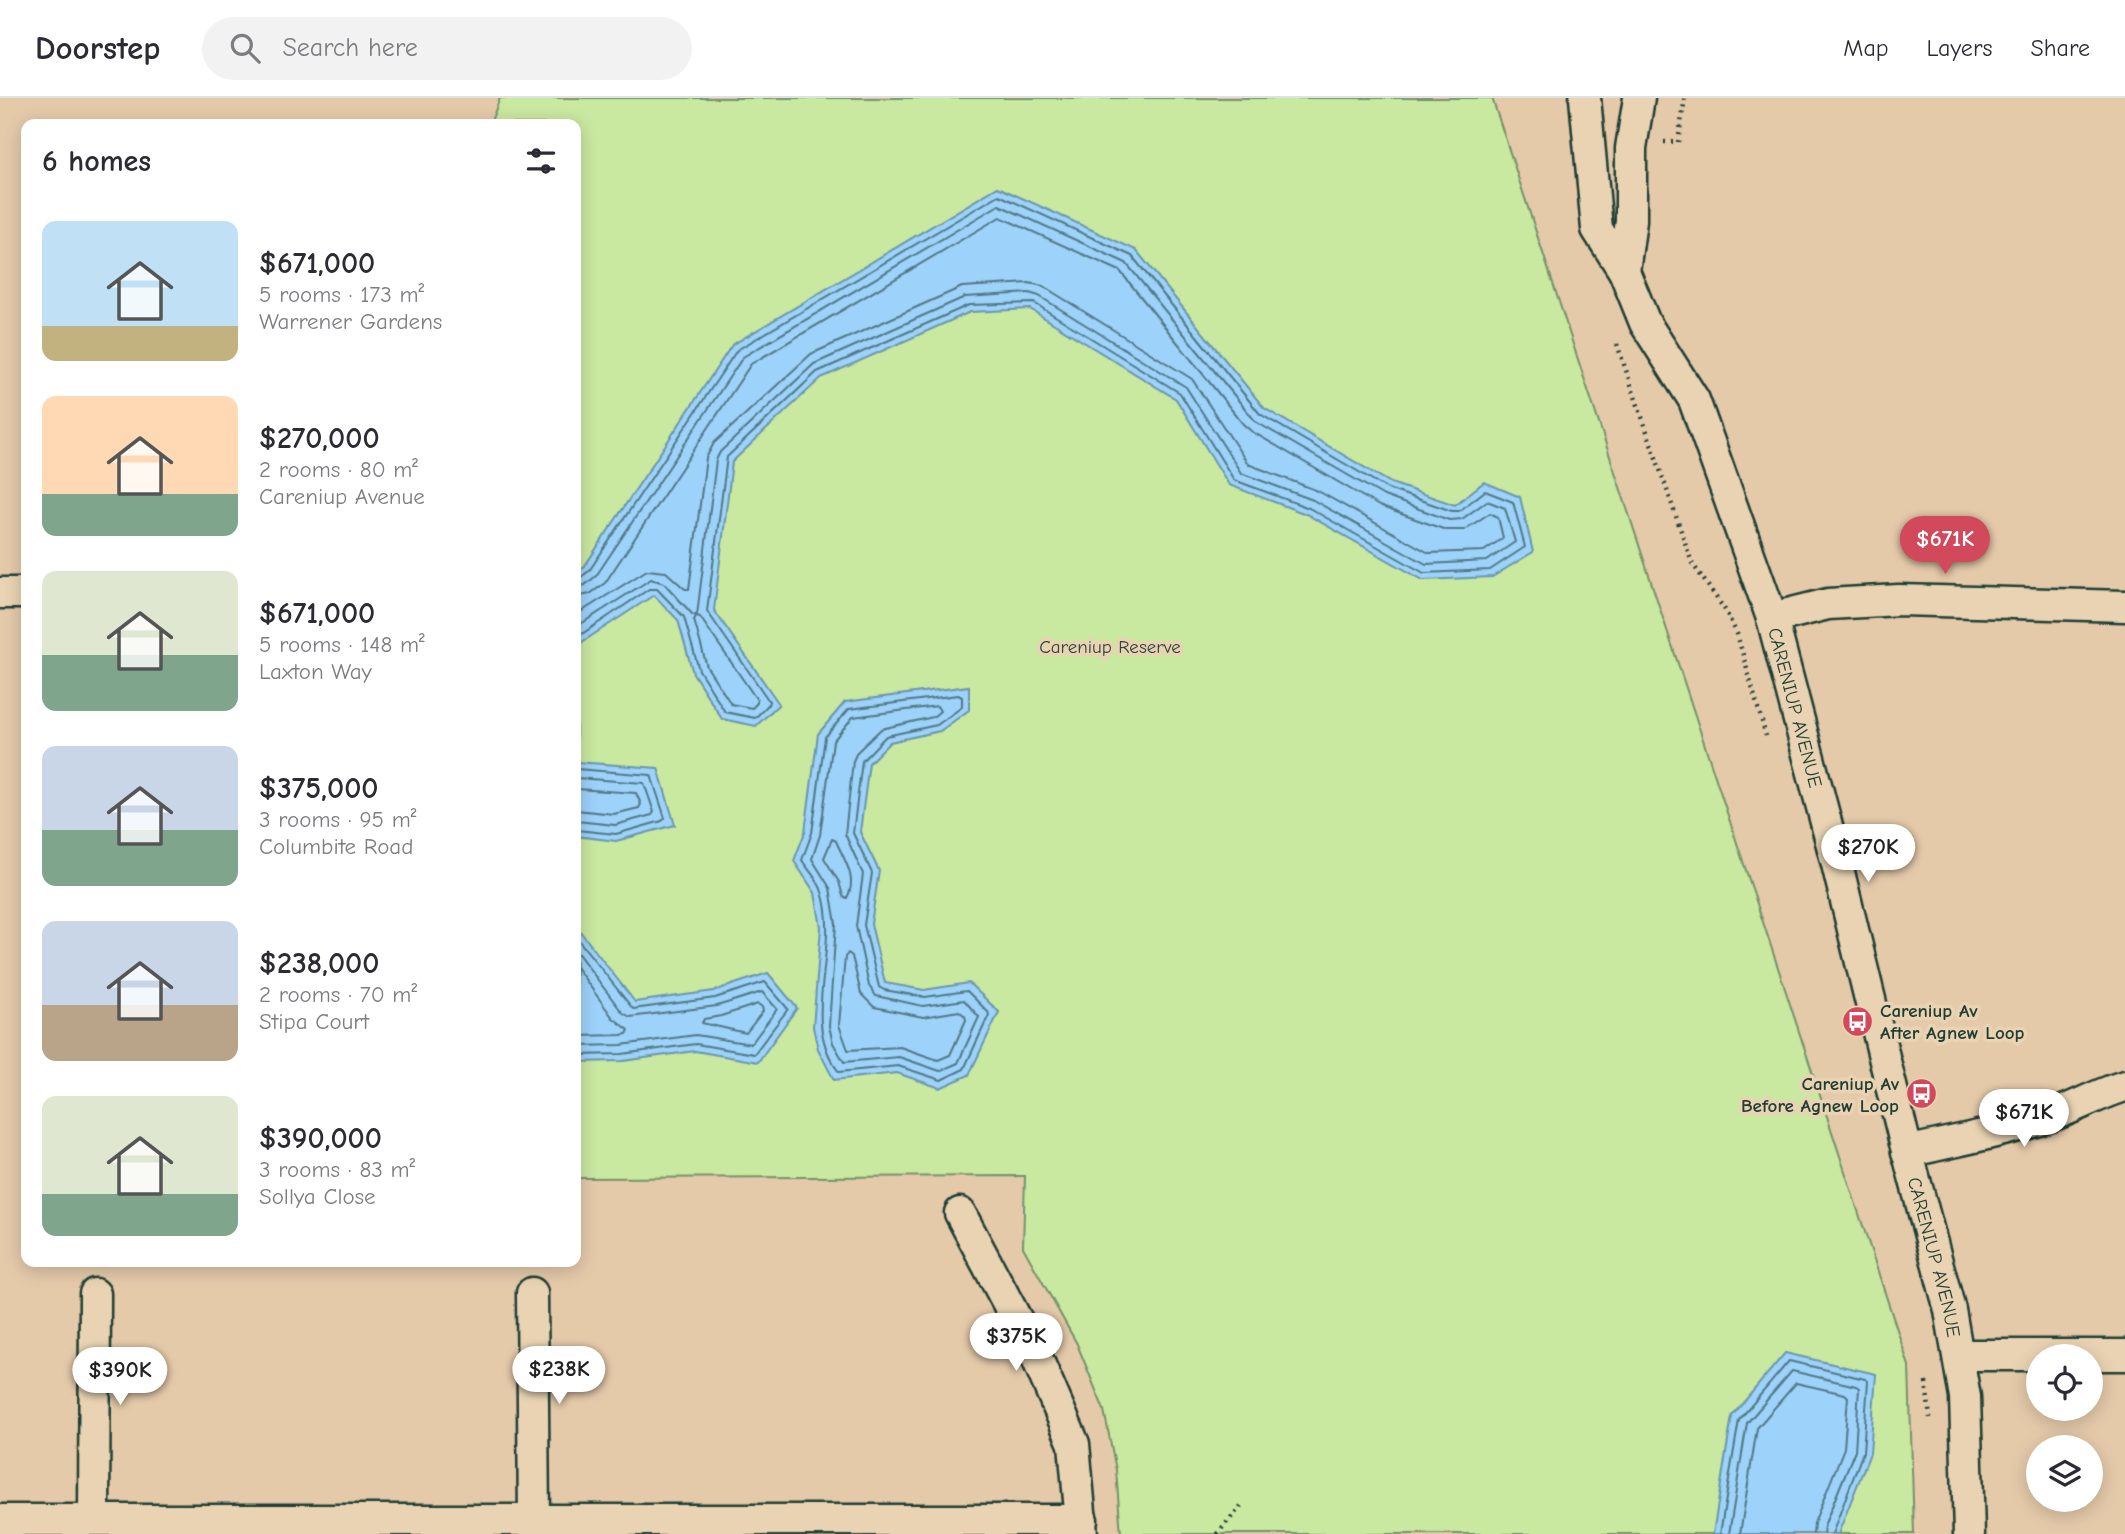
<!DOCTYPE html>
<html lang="en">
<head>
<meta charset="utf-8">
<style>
  body { margin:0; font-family:"Comic Neue",sans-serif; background:#f2f2f3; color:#2b2b33; height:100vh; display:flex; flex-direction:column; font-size:26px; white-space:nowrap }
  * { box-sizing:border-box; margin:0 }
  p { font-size:23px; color:#7c7c81 }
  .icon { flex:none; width:38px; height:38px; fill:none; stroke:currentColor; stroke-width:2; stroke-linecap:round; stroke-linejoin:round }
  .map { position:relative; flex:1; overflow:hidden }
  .drawer { position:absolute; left:21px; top:21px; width:560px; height:1148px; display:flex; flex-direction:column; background:#fff; border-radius:14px; box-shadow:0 4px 18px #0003 }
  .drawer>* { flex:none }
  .tools { position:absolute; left:2026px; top:1246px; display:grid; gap:14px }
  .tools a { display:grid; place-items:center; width:77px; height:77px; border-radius:50%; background:#fff; box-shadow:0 4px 18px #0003; font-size:35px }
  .price { position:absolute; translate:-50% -60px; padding:0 16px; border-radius:24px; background:#fff; color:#222; font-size:23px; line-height:46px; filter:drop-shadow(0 2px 4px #0008) }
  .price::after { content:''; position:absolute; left:50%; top:42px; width:21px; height:16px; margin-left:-10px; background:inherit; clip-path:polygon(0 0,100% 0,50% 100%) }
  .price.current { background:#d1495b; color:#fff }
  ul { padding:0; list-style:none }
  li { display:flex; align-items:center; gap:21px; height:175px; padding:0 21px }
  li span { display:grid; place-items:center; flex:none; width:196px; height:140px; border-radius:14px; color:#555 }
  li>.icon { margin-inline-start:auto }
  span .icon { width:84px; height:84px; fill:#fffc; stroke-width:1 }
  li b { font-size:30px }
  h2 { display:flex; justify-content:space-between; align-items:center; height:84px; padding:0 21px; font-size:30px }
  header { display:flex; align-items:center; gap:42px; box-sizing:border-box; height:98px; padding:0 35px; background:#fff; border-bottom:2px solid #e1e1e2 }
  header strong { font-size:33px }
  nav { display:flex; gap:38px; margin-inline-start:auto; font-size:24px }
  .search { width:490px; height:63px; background:#f2f2f3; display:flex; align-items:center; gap:18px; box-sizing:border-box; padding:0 24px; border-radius:38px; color:#7c7c81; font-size:26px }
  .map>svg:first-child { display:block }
</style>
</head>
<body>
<header>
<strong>Doorstep</strong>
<div class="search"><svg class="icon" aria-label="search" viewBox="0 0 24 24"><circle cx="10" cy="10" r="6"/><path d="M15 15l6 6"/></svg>Search here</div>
<nav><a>Map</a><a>Layers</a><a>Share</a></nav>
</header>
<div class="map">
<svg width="2125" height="1436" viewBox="0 0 2125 1436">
  <rect width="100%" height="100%" fill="#e5caaa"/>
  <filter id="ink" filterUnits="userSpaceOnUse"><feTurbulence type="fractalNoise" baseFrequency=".0143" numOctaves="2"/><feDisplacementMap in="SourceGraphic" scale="14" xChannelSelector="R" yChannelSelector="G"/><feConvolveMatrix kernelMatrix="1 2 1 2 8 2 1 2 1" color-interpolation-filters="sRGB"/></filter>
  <g filter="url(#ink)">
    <path fill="#c9e8a0" stroke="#74926a" stroke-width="2" d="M 500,0 L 1492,0 L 1909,1268 L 1914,1436 L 1121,1436 L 1116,1372 L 1104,1312 L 1077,1246 L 1023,1149 L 1025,1078 L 576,1080 L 576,26 L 490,26 Z"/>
    <g fill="#9dd2fb" stroke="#6b96ab" stroke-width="2">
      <path d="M 998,89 L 1136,152 L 1264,310 L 1391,385 L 1455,407 L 1484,384 L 1520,399 L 1533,454 L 1492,479 L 1423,482 L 1306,416 L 1229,387 L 1176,301 L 1030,211 L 970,214 L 821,280 L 732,364 L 714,512 L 779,606 L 756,628 L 722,621 L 693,575 L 678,522 L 654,497 L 576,548 L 576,475 L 584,469 L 732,247 Z"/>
      <path d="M 969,588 L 969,612 L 940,633 L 890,644 L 869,665 L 860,734 L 879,773 L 871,826 L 885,885 L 924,892 L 969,885 L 999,914 L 969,977 L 940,990 L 897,975 L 834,982 L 818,951 L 813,929 L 821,829 L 815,795 L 794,763 L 805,734 L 818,636 L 845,604 Z"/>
      <path d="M 576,664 L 658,670 L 675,727 L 616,743 L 576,738 Z"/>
      <path d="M 576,828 L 635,904 L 714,893 L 768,875 L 797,910 L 758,964 L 695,953 L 623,963 L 576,964 Z"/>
      <path d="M 1785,1255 L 1876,1276 L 1870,1355 L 1838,1436 L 1713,1436 L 1732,1318 Z"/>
    </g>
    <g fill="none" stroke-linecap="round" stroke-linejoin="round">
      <g stroke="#517984" stroke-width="2">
        <path d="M 576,480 L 581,479 L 589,473 L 737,252 L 999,97 L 1132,158 L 1260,316 L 1388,391 L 1452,413 L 1459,413 L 1485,393 L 1513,404 L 1525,449 L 1490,472 L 1424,475 L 1309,410 L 1234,382 L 1180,295 L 1034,205 L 969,207 L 817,274 L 727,359 L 707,513 L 769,603 L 768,607 L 755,620 L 725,614 L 699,572 L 684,519 L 657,491 L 649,491 L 576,540"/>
        <path d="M 576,489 L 585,487 L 596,478 L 743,259 L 999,107 L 1126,165 L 1256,324 L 1384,398 L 1449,422 L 1462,421 L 1487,403 L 1505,410 L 1515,444 L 1487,463 L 1426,466 L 1313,402 L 1241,375 L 1186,289 L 1039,198 L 1029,195 L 965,199 L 814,266 L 720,354 L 716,362 L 697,517 L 693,517 L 664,485 L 651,481 L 576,529"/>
        <path d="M 576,499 L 590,496 L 605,485 L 751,266 L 1000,119 L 1120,173 L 1243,326 L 1251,333 L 1379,408 L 1446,432 L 1464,432 L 1490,415 L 1498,419 L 1503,440 L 1484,453 L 1429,455 L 1318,393 L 1248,366 L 1192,281 L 1043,188 L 1029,185 L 962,189 L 811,256 L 714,345 L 706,360 L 689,491 L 685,491 L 666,474 L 647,472 L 576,517"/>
        <path d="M 696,518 L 700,519 L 757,602 L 757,605 L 752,610 L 731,606 L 707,569 L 694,522 Z"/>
        <path d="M 958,597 L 962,599 L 962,609 L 937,627 L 886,638 L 862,663 L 853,735 L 872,775 L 864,827 L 879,889 L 884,892 L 925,899 L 967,893 L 988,914 L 989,917 L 964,971 L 941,982 L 898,968 L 839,974 C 798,922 841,852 822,794 C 819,782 808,772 802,762 L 812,735 L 825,639 L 849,611 Z"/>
        <path d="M 937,608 L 940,613 L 933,619 L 881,631 L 857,654 L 853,663 L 845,736 L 863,776 L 856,828 L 869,888 L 876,898 L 923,908 L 964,902 L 979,919 L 958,965 L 940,973 L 899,959 L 844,964 L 833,945 L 829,928 L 836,826 L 830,790 L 812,761 L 820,737 L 833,643 L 853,619 Z"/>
        <path d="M 576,671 L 651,677 L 665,720 L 662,723 L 616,736 L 576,732"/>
        <path d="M 576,680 L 644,685 L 654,714 L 652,717 L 615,727 L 576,723"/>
        <path d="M 576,691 L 636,695 L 641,706 L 639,710 L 614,716 L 576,712"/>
        <path d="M 832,741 L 836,743 C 844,762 858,780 847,800 L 843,798 L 839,784 L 824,760 Z"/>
        <path d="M 576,839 L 633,911 L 715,900 L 765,884 L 788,911 L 754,956 L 696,946 L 622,956 L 576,957"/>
        <path d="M 576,853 L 622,914 L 630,919 L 717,908 L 762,894 L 777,911 L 751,946 L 696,937 L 621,947 L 576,948"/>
        <path d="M 848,855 L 852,858 L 861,896 L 874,909 L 923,919 L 959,913 L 965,918 L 966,922 L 950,957 L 938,962 L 900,949 L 848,952 L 839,927 L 845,859 Z"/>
        <path d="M 576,869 L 613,920 L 629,932 L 627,936 L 621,937 L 576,938"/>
        <path d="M 758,906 L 762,909 L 763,913 L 746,935 L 702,925 L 704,921 L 721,918 Z"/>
        <path d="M 1720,1436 L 1739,1322 L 1789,1263 L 1865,1281 L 1868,1283 L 1863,1354 L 1832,1436"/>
        <path d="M 1729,1436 L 1747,1325 L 1792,1273 L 1856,1288 L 1859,1290 L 1855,1352 L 1824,1428 L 1823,1436"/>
        <path d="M 1740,1436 L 1757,1330 L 1796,1285 L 1845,1296 L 1848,1299 L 1844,1350 L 1814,1425 L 1813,1436"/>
      </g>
      <defs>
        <g id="minor">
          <path id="s1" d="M 1585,0 L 1597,131 L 1624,173 L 1645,225 L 1694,302 L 1772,520 L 1837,766 L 1905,1045 L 1950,1212 L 1965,1299 L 1969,1436"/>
          <path d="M 1624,173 L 1631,123 L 1631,50 L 1639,0"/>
          <path d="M 0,495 L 26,495"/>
          <path d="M 1772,520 L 1828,506 L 1899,502 L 2125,508"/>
          <path d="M 1907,1054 C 1953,1043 2001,1035 2045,1020 C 2073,1011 2097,996 2125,988"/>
          <path d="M 960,1115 L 1037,1260 L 1074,1346 L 1082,1436"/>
          <path d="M 532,1195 L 534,1422"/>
          <path d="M 1959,1257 L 2125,1257"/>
          <path d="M 0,1422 L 1082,1422"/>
          <path d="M 94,1422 L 95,1196"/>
        </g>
      </defs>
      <use href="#minor" stroke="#1f3d34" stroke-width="35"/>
      <g stroke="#1f3d34" stroke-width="4.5" stroke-dasharray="2 5" stroke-linecap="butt">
        <path d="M 1664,44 L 1678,44 L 1685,0"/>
        <path d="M 1617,246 L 1692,465 L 1725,512 L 1737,536 L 1766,638"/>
        <path d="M 1926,1284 L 1930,1320"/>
        <path d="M 1217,1436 L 1241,1408"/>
      </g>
      <use href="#minor" stroke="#e9d3b2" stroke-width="30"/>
    </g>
  </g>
  <defs>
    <symbol id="bus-disc" viewBox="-11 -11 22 22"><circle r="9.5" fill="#d1495b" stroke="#e9d3b2"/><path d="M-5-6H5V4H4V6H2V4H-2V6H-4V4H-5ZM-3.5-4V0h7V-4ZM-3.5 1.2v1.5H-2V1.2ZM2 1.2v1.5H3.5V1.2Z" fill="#fff"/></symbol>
  </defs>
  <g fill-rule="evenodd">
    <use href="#bus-disc" x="1840" y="906" width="35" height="35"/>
    <use href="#bus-disc" x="1904" y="978" width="35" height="35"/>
  </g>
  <g text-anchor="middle" stroke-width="7" stroke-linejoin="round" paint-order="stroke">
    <g font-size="19" fill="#284639" stroke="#e9d3b2">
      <text x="1110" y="555">Careniup Reserve</text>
    </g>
    <g font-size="19" fill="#1f3d34" stroke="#e9d3b2">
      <text dy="7" stroke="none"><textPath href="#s1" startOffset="653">CARENIUP AVENUE</textPath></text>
      <text dy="7" stroke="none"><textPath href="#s1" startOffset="1220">CARENIUP AVENUE</textPath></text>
    </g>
    <g font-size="19" font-weight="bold" fill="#1f3d34" stroke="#e9d3b2" text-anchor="start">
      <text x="1880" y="919">Careniup Av<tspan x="1880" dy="22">After Agnew Loop</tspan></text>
      <text x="1899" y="992" text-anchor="end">Careniup Av<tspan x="1899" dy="22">Before Agnew Loop</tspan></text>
    </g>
  </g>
</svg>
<div class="tools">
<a><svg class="icon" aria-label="locate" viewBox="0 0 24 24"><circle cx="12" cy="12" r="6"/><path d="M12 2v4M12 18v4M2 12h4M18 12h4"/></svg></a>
<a><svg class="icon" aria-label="layers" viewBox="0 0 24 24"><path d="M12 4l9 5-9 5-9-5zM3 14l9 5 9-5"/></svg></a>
</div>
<b class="price current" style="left:1945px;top:478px">$671K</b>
<b class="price" style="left:1868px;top:786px">$270K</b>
<b class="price" style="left:2024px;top:1051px">$671K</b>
<b class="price" style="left:1016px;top:1275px">$375K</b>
<b class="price" style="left:559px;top:1308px">$238K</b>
<b class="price" style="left:120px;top:1309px">$390K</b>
<section class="drawer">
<h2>6 homes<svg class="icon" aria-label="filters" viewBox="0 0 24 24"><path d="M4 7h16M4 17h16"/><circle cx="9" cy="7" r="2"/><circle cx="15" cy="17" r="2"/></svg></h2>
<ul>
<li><span style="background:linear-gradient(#bfe0f5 75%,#c2b280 0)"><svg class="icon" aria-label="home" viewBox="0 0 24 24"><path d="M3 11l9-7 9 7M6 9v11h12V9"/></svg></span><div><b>$671,000</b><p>5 rooms · 173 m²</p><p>Warrener Gardens</p></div></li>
<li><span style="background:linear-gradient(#ffd9b3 70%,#7fa58c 0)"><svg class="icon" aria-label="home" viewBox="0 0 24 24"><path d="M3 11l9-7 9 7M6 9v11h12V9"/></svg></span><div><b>$270,000</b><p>2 rooms · 80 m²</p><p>Careniup Avenue</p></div></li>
<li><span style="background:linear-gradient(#dfe7d0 60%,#7fa58c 0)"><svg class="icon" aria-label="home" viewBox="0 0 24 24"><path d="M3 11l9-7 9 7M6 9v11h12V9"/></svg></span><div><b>$671,000</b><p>5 rooms · 148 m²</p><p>Laxton Way</p></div></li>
<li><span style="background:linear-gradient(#c9d6e8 60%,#7fa58c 0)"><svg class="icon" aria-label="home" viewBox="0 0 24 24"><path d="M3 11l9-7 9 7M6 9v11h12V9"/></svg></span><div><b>$375,000</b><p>3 rooms · 95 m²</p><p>Columbite Road</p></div></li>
<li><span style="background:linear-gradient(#c9d6e8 60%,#b9a48a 0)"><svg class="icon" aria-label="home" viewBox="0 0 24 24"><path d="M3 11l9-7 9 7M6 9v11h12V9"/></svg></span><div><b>$238,000</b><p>2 rooms · 70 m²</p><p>Stipa Court</p></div></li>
<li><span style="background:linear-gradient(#dfe7d0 70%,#7fa58c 0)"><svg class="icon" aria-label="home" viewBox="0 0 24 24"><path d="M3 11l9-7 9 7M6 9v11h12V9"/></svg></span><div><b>$390,000</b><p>3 rooms · 83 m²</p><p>Sollya Close</p></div></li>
</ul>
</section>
</div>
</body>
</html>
